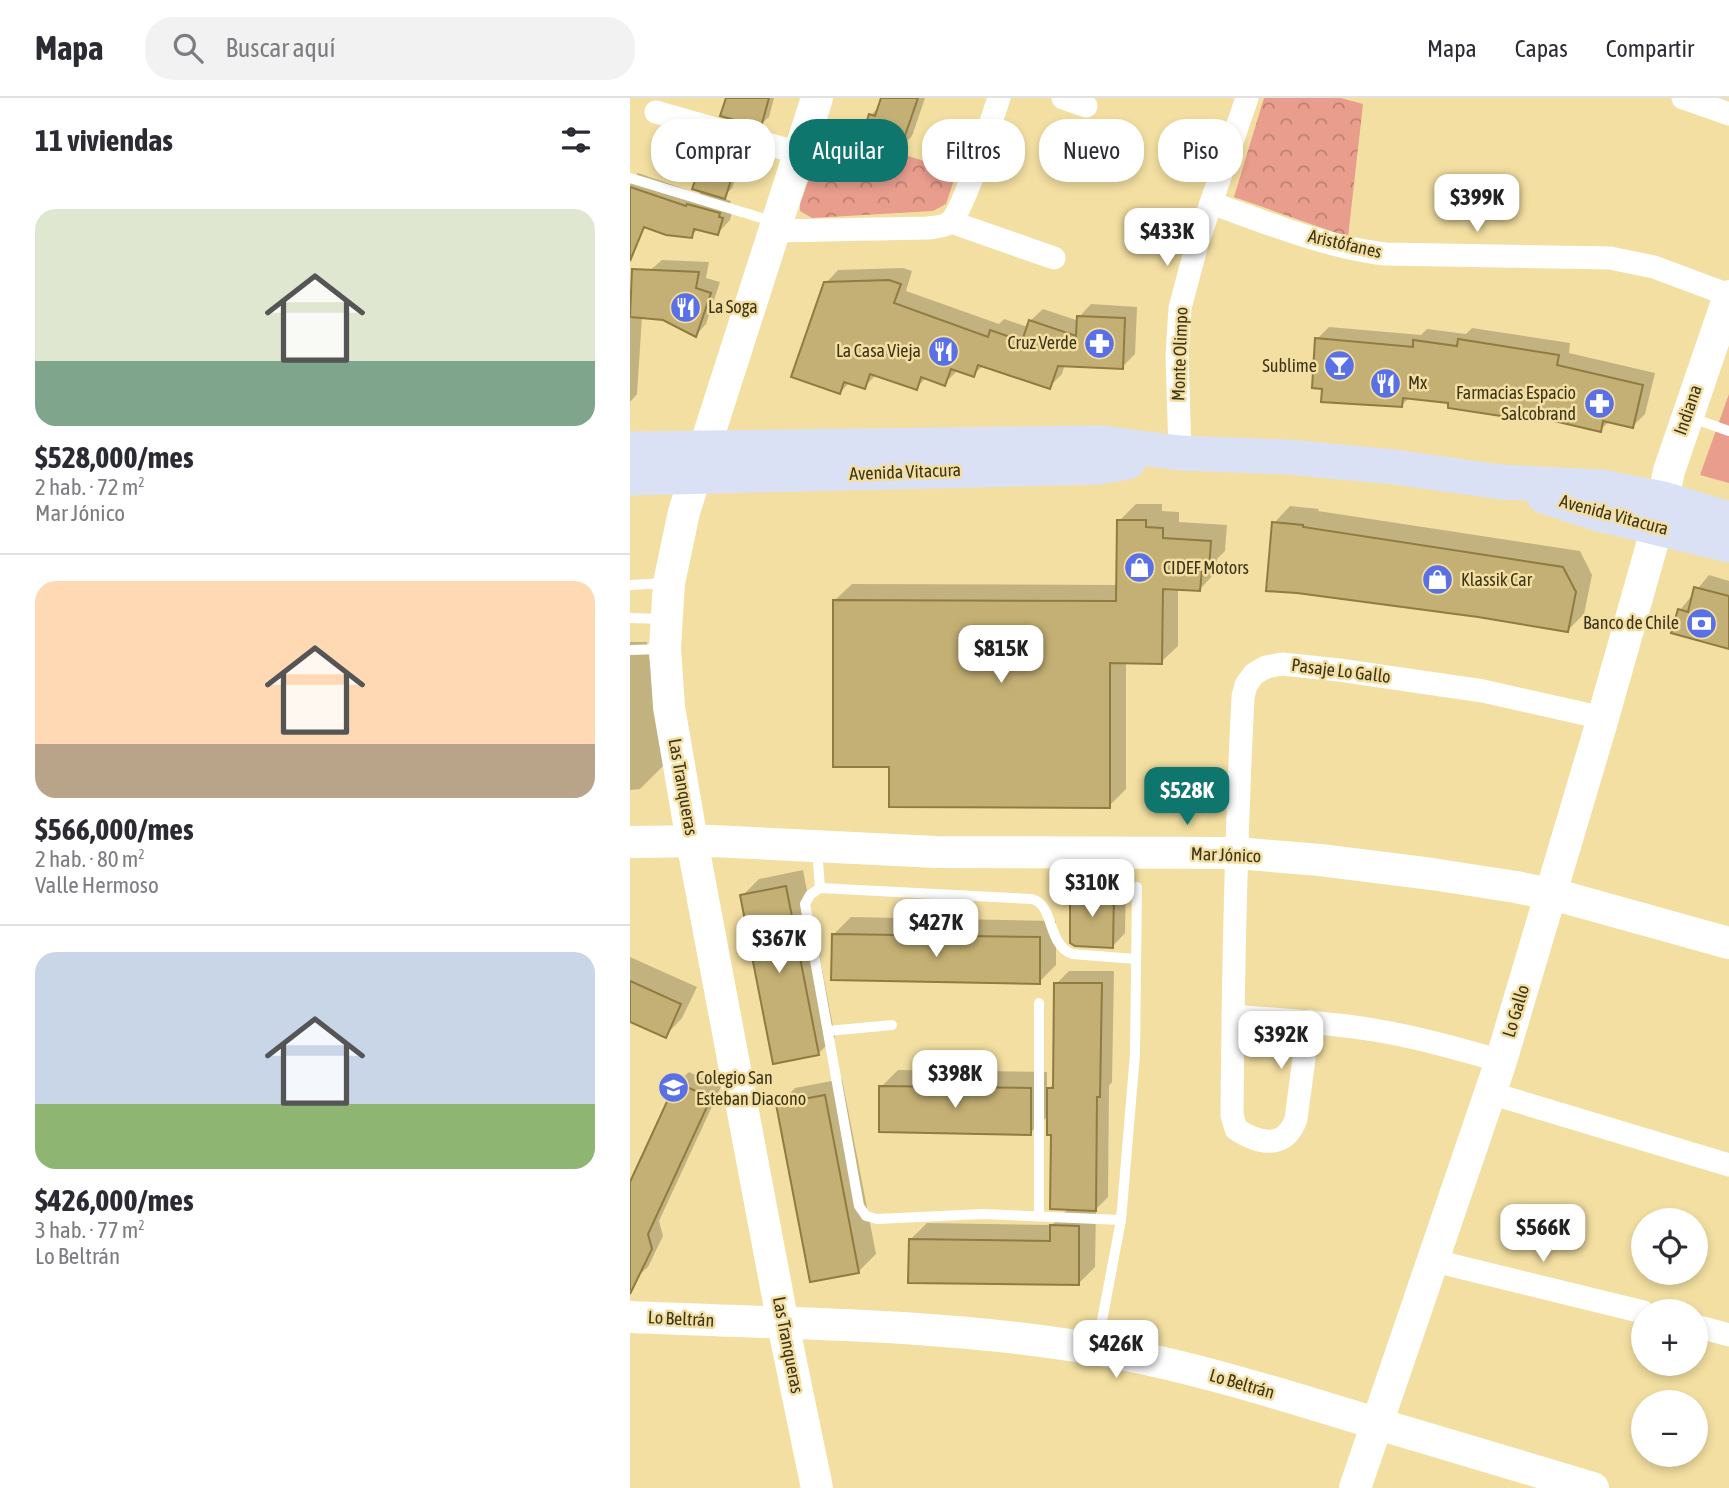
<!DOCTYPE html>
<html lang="es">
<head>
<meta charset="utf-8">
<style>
  body { margin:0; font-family:"Asap Condensed",sans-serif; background:#f2f2f3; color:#2b2b33; height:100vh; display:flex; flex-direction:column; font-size:26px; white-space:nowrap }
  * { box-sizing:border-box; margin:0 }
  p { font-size:23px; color:#7c7c81 }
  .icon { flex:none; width:38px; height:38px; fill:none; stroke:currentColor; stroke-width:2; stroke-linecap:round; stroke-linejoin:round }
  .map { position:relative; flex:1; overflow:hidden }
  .panel { display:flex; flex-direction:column; background:#fff; width:630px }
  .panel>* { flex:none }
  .top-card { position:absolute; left:21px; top:21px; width:665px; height:63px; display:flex; gap:14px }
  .controls { position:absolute; left:1001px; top:1110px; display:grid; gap:14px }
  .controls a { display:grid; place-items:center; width:77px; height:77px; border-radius:50%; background:#fff; box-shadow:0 4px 10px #0003; font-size:35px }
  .price { position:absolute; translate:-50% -60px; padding:0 16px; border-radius:14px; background:#fff; color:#222; font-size:23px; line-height:46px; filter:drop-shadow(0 2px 4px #0008) }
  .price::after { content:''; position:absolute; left:50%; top:42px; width:21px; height:16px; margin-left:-10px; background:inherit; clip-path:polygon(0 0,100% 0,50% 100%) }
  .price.active { background:#0f766e; color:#fff }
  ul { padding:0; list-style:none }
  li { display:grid; align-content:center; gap:14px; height:371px; padding:0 35px }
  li+li { border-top:2px solid #e1e1e2 }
  li span { display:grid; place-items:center; height:217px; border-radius:21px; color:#555 }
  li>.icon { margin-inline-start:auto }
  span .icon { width:126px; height:126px; fill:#fffc; stroke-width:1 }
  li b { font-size:30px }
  h2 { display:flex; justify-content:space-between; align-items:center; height:84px; padding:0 35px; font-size:30px }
  .chip { padding:0 24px; border-radius:28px; background:#fff; box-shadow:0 4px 10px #0003; font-size:24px; line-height:63px }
  .chip.active { background:#0f766e; color:#fff }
  header { display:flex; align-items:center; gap:42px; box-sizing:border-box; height:98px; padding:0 35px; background:#fff; border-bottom:2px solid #e1e1e2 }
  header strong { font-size:33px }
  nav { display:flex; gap:38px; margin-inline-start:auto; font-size:24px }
  .search { width:490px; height:63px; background:#f2f2f3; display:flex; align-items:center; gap:18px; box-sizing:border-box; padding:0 24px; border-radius:28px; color:#7c7c81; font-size:26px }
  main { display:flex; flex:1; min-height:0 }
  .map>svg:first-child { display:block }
</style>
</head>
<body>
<header>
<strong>Mapa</strong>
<div class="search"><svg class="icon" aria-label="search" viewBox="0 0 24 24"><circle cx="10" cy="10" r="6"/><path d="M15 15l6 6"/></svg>Buscar aquí</div>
<nav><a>Mapa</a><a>Capas</a><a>Compartir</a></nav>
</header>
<main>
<section class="panel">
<h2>11 viviendas<svg class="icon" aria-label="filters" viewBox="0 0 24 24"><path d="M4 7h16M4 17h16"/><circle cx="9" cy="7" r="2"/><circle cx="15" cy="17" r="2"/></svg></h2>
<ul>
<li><span style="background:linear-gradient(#dfe7d0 70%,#7fa58c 0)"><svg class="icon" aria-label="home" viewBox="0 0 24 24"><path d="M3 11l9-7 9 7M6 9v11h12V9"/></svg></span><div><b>$528,000/mes</b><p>2 hab. · 72 m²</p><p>Mar Jónico</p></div></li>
<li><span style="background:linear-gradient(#ffd9b3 75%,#b9a48a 0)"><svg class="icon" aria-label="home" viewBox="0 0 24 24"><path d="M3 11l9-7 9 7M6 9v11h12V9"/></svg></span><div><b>$566,000/mes</b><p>2 hab. · 80 m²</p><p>Valle Hermoso</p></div></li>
<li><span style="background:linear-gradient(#c9d6e8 70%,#8fb573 0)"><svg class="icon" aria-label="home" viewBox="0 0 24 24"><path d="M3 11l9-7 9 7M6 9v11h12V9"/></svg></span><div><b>$426,000/mes</b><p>3 hab. · 77 m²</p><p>Lo Beltrán</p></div></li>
</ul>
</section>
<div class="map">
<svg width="1099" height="1390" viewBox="0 0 1099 1390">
  <defs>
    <pattern id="forest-crowns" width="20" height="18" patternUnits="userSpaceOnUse" patternTransform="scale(1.75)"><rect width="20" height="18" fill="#e99d8d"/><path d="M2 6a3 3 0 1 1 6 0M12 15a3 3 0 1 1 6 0" fill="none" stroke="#be8172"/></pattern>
  </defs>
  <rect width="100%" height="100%" fill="#f3dfa1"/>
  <g fill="url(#forest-crowns)">
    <path d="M 634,0 L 711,0 L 733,6 L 718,139 L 604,99 Z"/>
    <path d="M 196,33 L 327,73 L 316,106 L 303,113 L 182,120 L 170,113 L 170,106 Z"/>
  </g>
  <path fill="#e99d8d" d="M 1099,296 L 1099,385 L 1070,377 Z"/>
  <g fill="#0003">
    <path d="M 98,0 L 144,0 L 139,19 L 130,27 Z"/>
    <path d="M 253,0 L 295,0 L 282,38 L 269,51 L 241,17 L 250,8 Z"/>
    <path d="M 92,37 L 114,43 L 110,56 L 114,58 L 102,90 L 93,100 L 101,103 L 100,106 L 104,107 L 100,122 L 88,135 L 69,130 L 61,138 L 17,128 L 11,134 L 0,130 L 0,83 L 8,75 L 69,96 L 73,92 L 76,56 Z"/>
    <path d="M 32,162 L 79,164 L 76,180 L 90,184 L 76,226 L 66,237 L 34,221 L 12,219 L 7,296 L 0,304 L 0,215 L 3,187 Z"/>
    <path d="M 273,170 L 282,173 L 276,193 L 369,226 L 374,221 L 398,229 L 400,223 L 413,211 L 449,223 L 449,219 L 461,206 L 507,209 L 505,256 L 492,269 L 435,266 L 432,276 L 419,289 L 354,267 L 343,277 L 327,273 L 315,285 L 297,279 L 286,290 L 247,276 L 234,289 L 220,284 L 210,294 L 196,185 L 208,172 Z"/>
    <path d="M 699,229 L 791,237 L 797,231 L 836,236 L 842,230 L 940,245 L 939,255 L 1025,275 L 1015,316 L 1003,328 L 980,323 L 970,332 L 909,318 L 906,321 L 820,304 L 780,299 L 772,307 L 694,289 L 687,241 Z"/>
    <path d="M 506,406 L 532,406 L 532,413 L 549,414 L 549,424 L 597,427 L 595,453 L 587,461 L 586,474 L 570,491 L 548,490 L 548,548 L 531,564 L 496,564 L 496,691 L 479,708 L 261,668 L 205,502 L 222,486 L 488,487 L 489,423 Z"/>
    <path d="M 660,408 L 689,411 L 688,413 L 950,453 L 962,477 L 954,516 L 938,532 L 644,425 Z"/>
    <path d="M 1079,477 L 1099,483 L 1099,549 L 1050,512 Z"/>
    <path d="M 0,544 L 17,544 L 35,666 L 10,691 L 0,692 Z"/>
    <path d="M 173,772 L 205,939 L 188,956 L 112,798 L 129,781 Z"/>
    <path d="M 455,782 L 496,782 L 495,835 L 483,848 L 442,795 Z"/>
    <path d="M 221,819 L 426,823 L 426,867 L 409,884 L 204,836 Z"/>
    <path d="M 0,859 L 67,889 L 52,920 L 36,937 L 0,922 Z"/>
    <path d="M 439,873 L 484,873 L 482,984 L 479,988 L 478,1099 L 466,1111 L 465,1169 L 448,1186 L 280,1142 L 297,1125 L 422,1127 L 439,1110 L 419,1017 L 400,1035 L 251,989 L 268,972 L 417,974 L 417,992 L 425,985 L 426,886 Z"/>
    <path d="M 59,974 L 91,989 L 29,1123 L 33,1138 L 18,1169 L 6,1180 L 0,1177 L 0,1088 L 47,985 Z"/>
    <path d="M 212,981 L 246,1156 L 229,1173 L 148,1007 L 165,990 Z"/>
  </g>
  <g fill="#c4b074" stroke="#8f7c41" stroke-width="2">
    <path d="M 96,0 L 139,0 L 131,29 L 90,18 Z"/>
    <path d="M 251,0 L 288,0 L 270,52 L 236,43 L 233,35 L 239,16 L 245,18 Z"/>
    <path d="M 82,45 L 106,52 L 103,65 L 106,66 L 95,101 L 62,91 L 75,55 L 79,57 Z"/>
    <path d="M 0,89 L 56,108 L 57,106 L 90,115 L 89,119 L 93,120 L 88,137 L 64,131 L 62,140 L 36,137 L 14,129 L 0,163 Z"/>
    <path d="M 2,171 L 69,174 L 66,190 L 81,195 L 66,239 L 33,222 L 0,219 Z"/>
    <path d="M 259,182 L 271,186 L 264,205 L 358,239 L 360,232 L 392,243 L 399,222 L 446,238 L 447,218 L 495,220 L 493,271 L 428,268 L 420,291 L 348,267 L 344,279 L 321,271 L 315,288 L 291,279 L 287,292 L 240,276 L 235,291 L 214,284 L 210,296 L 161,279 L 194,184 Z"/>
    <path d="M 685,240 L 783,249 L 783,242 L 827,248 L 828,241 L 929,257 L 927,267 L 1013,287 L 1003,330 L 973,323 L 971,334 L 907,319 L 906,323 L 871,318 L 818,310 L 818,305 L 773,300 L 772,309 L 691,304 L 692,291 L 682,290 Z"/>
    <path d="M 487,422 L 516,422 L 516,429 L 533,430 L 533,440 L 581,443 L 579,472 L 572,471 L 570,493 L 533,491 L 532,566 L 480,565 L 480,710 L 259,709 L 259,669 L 203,669 L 203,502 L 486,503 Z"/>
    <path d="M 642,424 L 673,427 L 673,429 L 933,469 L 946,494 L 938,534 L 848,519 L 667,495 L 636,493 Z"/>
    <path d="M 1064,489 L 1099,498 L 1099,551 L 1041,535 L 1048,511 L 1058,514 Z"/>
    <path d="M 156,788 L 189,957 L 143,966 L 110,797 Z"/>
    <path d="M 440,794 L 484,794 L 483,850 L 445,848 L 440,845 Z"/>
    <path d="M 202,836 L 410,839 L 410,886 L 201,882 Z"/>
    <path d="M 0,883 L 51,906 L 36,940 L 0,924 Z"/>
    <path d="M 424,885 L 472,885 L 470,999 L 467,999 L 466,1113 L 420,1111 L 421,1037 L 417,1037 L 417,990 L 423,990 Z"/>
    <path d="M 46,984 L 81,1000 L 18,1136 L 22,1151 L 0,1196 L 0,1084 Z"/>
    <path d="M 249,988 L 401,990 L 401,1037 L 249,1034 Z"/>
    <path d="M 195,997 L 229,1175 L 180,1184 L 146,1006 Z"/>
    <path d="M 420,1127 L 449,1128 L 449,1187 L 278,1185 L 279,1141 L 420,1143 Z"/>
  </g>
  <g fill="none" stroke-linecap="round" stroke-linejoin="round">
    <g stroke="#fff" stroke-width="10">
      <path d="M 0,80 L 145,124"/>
      <path d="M 1062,320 L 1099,333"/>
      <path d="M 0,487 L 36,485"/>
      <path d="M 0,520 L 33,521"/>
      <path d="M 0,552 L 32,551"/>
      <path d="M 187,751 L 190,790"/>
      <path d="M 409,905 L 409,1118"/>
      <path d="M 198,933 L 262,927"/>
      <path d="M 491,1122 L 353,1116 L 247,1121 L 236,1118 L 229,1108 L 175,806 L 180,797 L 190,790 L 402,801 C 425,807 416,845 442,856 L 506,861"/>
      <path d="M 467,1249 L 491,1122 L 505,956 L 507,789"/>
    </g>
    <g stroke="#fff" stroke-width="23">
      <path d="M 433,0 L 456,8"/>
      <path d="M 1053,0 L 1099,16"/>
      <path d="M 26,14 L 169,55"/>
      <path d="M 581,105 C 638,125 695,149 755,156 L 980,160 L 1024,169 L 1099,197"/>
      <path d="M 321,124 L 424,160"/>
      <path d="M 144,133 L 298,130 C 305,129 313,129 319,125 C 334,114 361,22 369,0"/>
      <path d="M 550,355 L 547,257 L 550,210 L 567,146 L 617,0"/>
      <path d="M 603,918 C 650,922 697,924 744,932 C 787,939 829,951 871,963"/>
      <path d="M 679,923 L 666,1021 C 655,1052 629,1046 606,1031 L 602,1017 C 603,878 606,738 613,599 L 616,587 L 624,576 L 636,569 L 652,566 L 709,572 L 853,593 L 973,620"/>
      <path d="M 860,995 L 1099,1067"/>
      <path d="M 801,1162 L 1013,1214"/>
      <path d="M 1066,1228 L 1099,1237"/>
    </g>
    <g stroke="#fff" stroke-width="32">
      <path d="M 0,744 L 82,743 L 306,754 L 606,755 L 690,762 L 802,776 L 886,789 L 937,800 L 1099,845"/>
      <path d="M 0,1219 C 153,1226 313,1225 464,1251 C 560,1267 653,1297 745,1325 C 818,1347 891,1368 963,1390"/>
      <path d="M 187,1390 L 153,1226 L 62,743 L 39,609 L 35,550 L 39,485 L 54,414 L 187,0"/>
      <path d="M 725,1390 L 871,963 L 973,620 L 1027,429 L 1039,373 L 1099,198"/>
    </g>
    <g stroke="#dae1f5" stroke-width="35">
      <path d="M 0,351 L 472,345 L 550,355 L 657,359 L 764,369 L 871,384 L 971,389 L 1033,401 L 1099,421"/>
      <path d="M 0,380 L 469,369 L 498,364"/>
      <path d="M 914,398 L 965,415 L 1099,447"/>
    </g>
  </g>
  <defs>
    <symbol id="restaurant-disc" viewBox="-11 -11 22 22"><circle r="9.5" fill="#5a70e7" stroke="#f3dfa1"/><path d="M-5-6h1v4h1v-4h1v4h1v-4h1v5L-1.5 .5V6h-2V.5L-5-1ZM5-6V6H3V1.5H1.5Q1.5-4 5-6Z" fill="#fff"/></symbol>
    <symbol id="pharmacy-disc" viewBox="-11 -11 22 22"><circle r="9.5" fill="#5a70e7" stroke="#f3dfa1"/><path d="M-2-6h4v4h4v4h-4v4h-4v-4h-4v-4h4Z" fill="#fff"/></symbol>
    <symbol id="bar-disc" viewBox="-11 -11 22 22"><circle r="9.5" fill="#5a70e7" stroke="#f3dfa1"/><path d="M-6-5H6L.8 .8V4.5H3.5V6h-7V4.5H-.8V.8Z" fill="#fff"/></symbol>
    <symbol id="shop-disc" viewBox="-11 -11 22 22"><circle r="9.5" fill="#5a70e7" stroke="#f3dfa1"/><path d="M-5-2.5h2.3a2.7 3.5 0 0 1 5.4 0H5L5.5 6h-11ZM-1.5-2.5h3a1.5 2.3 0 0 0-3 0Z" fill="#fff"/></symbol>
    <symbol id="bank-disc" viewBox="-11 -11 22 22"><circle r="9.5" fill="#5a70e7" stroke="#f3dfa1"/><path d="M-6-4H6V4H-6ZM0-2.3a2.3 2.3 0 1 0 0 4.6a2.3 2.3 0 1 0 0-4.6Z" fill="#fff"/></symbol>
    <symbol id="school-disc" viewBox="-11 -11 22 22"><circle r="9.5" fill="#5a70e7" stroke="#f3dfa1"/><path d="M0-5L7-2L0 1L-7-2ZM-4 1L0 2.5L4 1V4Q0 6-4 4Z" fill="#fff"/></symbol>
  </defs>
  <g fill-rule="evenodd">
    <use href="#restaurant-disc" x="38" y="192" width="35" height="35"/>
    <use href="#pharmacy-disc" x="452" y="228" width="35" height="35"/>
    <use href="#restaurant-disc" x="296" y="236" width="35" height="35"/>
    <use href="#bar-disc" x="692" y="250" width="35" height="35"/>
    <use href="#restaurant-disc" x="738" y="268" width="35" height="35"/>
    <use href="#pharmacy-disc" x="952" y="288" width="35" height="35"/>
    <use href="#shop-disc" x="492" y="452" width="35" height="35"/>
    <use href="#shop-disc" x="790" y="464" width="35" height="35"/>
    <use href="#bank-disc" x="1054" y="508" width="35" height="35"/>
    <use href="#school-disc" x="26" y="972" width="35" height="35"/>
  </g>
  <g text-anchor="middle" stroke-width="5" stroke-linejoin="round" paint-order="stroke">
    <g font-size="18" fill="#3c341b" stroke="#f3dfa1">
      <text transform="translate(715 146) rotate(13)" y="6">Aristófanes</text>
      <text transform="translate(550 256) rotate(-88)" y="6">Monte Olimpo</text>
      <text transform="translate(1058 312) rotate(-71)" y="6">Indiana</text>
      <text transform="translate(275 374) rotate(-2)" y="6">Avenida Vitacura</text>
      <text transform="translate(984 417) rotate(15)" y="6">Avenida Vitacura</text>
      <text transform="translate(711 573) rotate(7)" y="6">Pasaje Lo Gallo</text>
      <text transform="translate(53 689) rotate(80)" y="6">Las Tranqueras</text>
      <text transform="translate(596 757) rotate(2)" y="6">Mar Jónico</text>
      <text transform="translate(886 913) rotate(-73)" y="6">Lo Gallo</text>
      <text transform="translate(51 1221) rotate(3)" y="6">Lo Beltrán</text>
      <text transform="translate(158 1247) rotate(79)" y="6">Las Tranqueras</text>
      <text transform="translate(612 1286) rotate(16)" y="6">Lo Beltrán</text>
    </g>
    <g font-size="18" fill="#3c341b" stroke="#f3dfa1" text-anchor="start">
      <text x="78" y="215">La Soga</text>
      <text x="447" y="251" text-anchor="end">Cruz Verde</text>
      <text x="291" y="259" text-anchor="end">La Casa Vieja</text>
      <text x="687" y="274" text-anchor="end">Sublime</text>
      <text x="778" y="291">Mx</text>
      <text x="946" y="301" text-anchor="end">Farmacias Espacio<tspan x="946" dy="21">Salcobrand</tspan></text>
      <text x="533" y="476">CIDEF Motors</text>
      <text x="831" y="488">Klassik Car</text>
      <text x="1049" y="531" text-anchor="end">Banco de Chile</text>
      <text x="66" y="986">Colegio San<tspan x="66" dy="21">Esteban Diacono</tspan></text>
    </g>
  </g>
</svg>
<div class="controls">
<a><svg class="icon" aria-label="locate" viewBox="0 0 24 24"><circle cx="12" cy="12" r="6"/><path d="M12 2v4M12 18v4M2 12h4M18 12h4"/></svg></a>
<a>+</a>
<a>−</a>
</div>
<b class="price" style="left:847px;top:136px">$399K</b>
<b class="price" style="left:537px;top:170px">$433K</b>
<b class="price" style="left:371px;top:587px">$815K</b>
<b class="price active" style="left:557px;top:729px">$528K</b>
<b class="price" style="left:462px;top:821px">$310K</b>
<b class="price" style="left:306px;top:861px">$427K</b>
<b class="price" style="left:149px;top:877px">$367K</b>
<b class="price" style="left:651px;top:973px">$392K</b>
<b class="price" style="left:325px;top:1012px">$398K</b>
<b class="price" style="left:913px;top:1166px">$566K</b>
<b class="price" style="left:486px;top:1282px">$426K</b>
<div class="top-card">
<a class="chip">Comprar</a>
<a class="chip active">Alquilar</a>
<a class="chip">Filtros</a>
<a class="chip">Nuevo</a>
<a class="chip">Piso</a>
</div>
</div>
</main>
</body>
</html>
